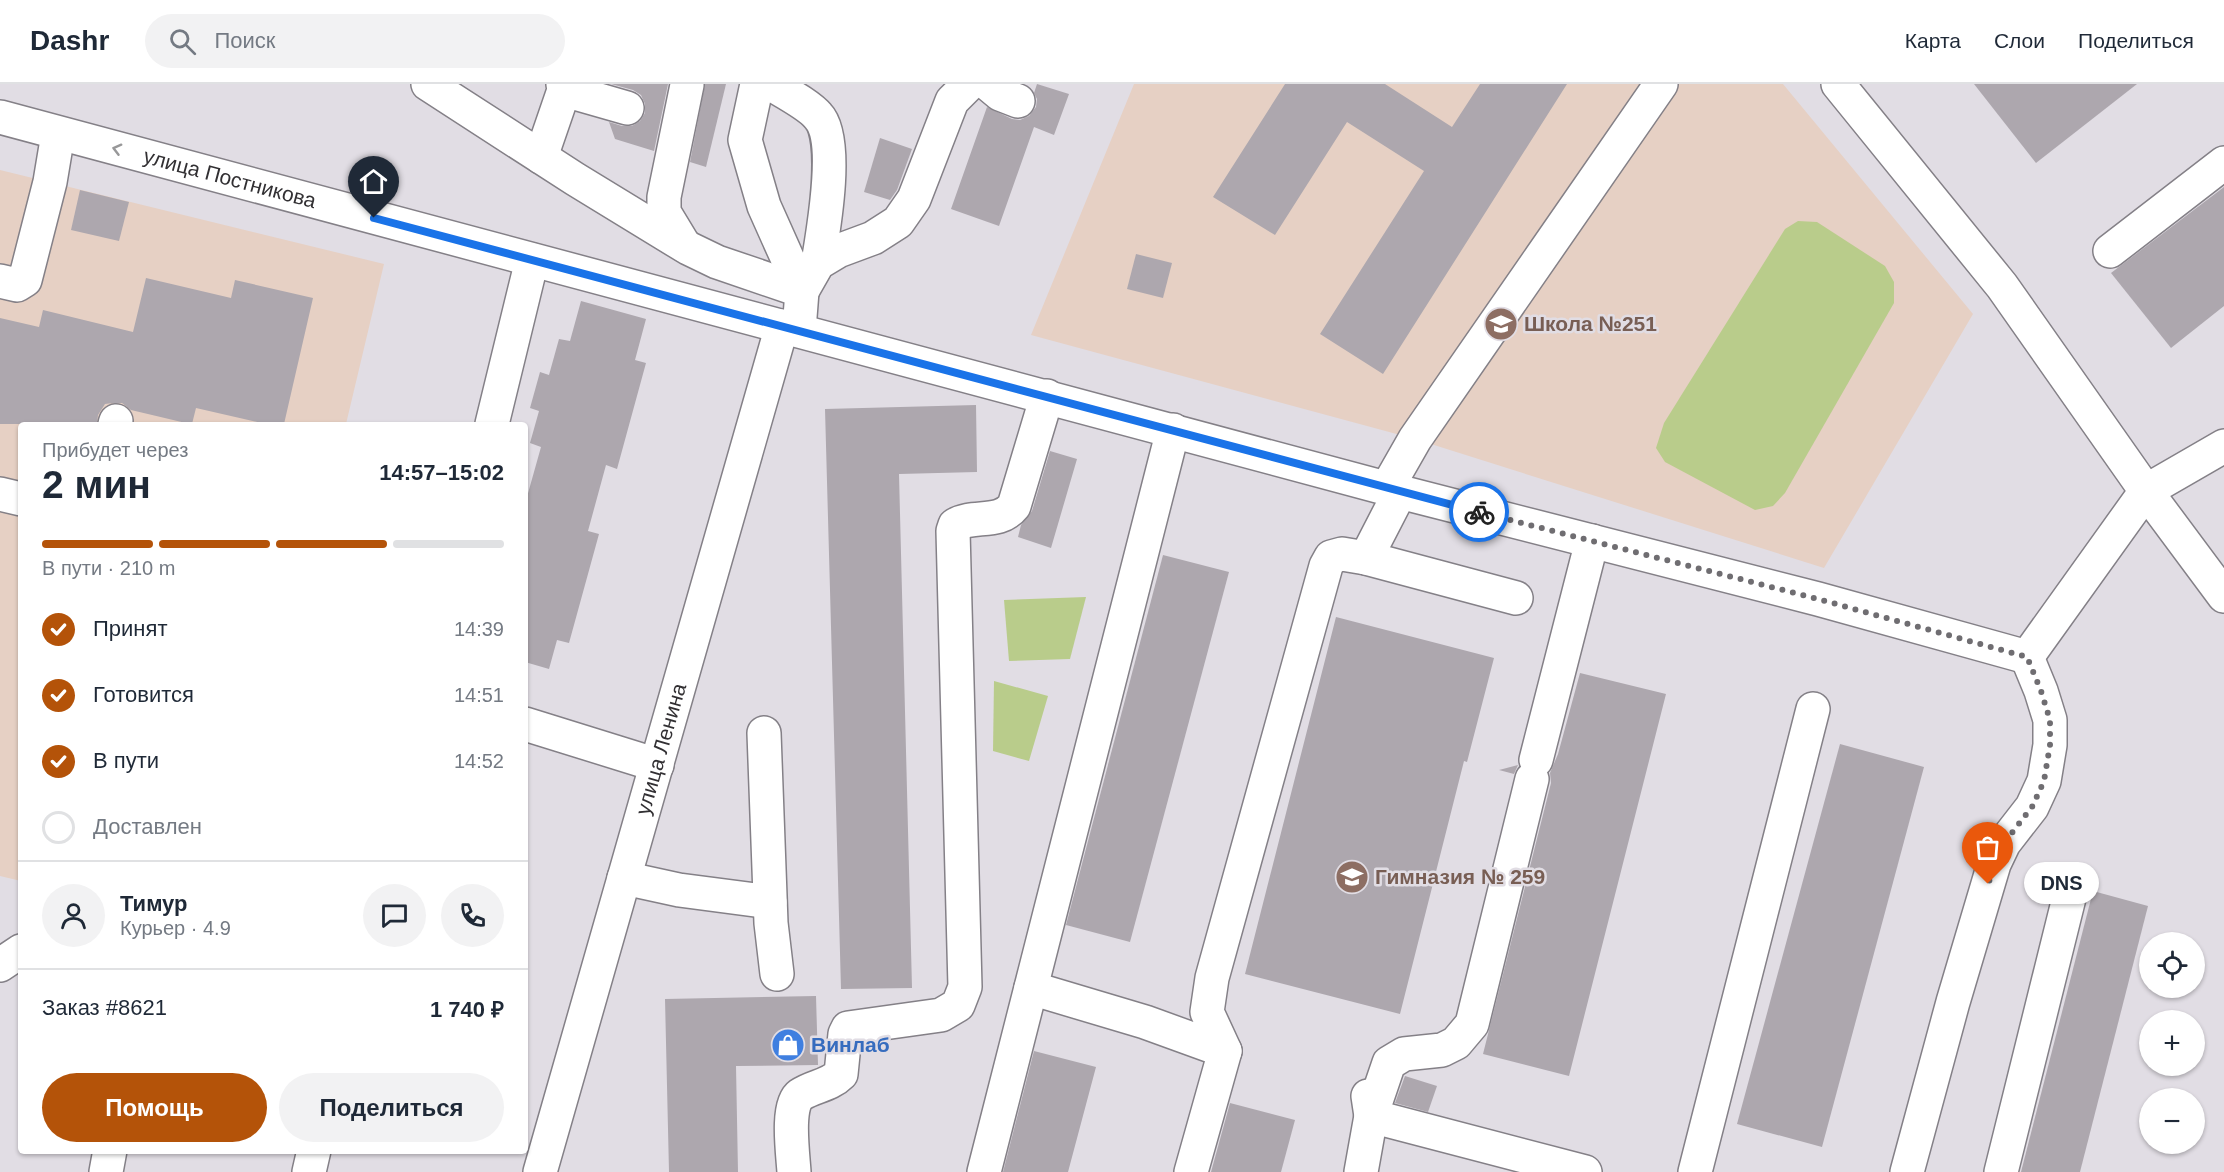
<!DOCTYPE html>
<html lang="ru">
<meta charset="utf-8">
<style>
:root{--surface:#fff;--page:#f2f2f3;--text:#1f2937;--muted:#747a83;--line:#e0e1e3;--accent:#b45309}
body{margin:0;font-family:Arial,sans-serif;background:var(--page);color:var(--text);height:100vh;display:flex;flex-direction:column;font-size:22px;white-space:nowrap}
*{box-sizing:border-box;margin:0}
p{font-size:20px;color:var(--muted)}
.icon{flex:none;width:33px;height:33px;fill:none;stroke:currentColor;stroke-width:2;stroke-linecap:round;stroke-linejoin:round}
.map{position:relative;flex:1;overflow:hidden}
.panel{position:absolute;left:18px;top:338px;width:510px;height:732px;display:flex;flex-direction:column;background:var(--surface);border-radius:6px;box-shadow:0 2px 4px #0004}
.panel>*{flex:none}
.fabs{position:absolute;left:2139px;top:848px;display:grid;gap:12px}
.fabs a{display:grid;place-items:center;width:66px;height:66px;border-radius:50%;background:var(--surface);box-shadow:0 2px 4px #0004;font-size:30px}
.pin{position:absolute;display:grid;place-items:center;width:51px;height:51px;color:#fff;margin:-62px -26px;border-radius:50% 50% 50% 0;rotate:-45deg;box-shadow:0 0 6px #0007}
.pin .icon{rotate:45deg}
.courier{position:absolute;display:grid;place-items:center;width:60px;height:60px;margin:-30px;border:4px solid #1a73e8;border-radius:50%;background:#fff;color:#222;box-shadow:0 2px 8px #0007}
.bubble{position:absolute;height:42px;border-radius:21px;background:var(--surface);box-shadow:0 2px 4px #0004;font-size:20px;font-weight:700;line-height:42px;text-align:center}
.summary em{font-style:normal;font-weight:700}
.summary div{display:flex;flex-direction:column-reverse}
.summary{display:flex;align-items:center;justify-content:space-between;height:102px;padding:0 24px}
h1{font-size:39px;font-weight:700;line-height:45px}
.bar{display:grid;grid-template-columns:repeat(4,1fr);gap:9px 6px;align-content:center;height:72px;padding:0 24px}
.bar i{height:8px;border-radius:4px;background:var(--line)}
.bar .on{background:var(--accent)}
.bar p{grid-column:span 4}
.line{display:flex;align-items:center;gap:15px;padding:0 24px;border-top:2px solid var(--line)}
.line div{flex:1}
.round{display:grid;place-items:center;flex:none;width:63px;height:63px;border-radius:32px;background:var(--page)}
ol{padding:0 24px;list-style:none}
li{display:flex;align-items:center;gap:18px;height:66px}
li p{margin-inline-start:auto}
li .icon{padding:6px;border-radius:50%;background:var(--accent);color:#fff;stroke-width:4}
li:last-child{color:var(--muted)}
li i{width:33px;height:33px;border:3px solid var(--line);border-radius:50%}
.cta{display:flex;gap:12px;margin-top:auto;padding:12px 24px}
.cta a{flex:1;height:69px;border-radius:36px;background:var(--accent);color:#fff;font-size:24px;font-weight:700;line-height:69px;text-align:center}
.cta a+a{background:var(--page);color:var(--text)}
header{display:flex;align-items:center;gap:36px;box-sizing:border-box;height:84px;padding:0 30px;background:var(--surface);border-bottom:2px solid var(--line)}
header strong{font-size:28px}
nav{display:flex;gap:33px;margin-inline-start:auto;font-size:21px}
.search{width:420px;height:54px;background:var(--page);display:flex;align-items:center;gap:15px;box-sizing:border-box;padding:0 21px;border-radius:33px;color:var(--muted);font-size:22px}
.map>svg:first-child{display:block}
</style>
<header>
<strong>Dashr</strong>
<div class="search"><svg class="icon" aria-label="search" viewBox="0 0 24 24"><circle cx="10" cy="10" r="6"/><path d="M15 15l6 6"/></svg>Поиск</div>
<nav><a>Карта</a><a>Слои</a><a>Поделиться</a></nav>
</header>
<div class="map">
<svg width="2224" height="1088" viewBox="0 0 2224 1088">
<rect width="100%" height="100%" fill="#e1dde4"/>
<!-- education -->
<g fill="#e6d0c4">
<polygon points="1134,0 1783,0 1973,230 1824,484 1415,355 1031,251"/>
<polygon points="0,86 384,180 346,340 21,340 21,797 0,792"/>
</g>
<!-- green -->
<g fill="#b9cc8b">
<polygon points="1798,137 1817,138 1885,182 1894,198 1894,219 1785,409 1773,422 1755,426 1665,378 1656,364 1664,339 1785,145"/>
<polygon points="1086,513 1070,575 1009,577 1004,516"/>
<polygon points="994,597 1048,612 1029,677 993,667"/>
</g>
<!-- building -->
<g fill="#ada7ae">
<polygon points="611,0 668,0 654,67 615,55 609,38 622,42 632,42 640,37 645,29 645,20 641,11 633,6"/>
<polygon points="705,0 726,0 706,83 690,78"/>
<polygon points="1037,0 1069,10 1054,51 1034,43 999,142 951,125 987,23 1012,35 1020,36 1029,32 1036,23 1037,15 1034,9"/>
<polygon points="1285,0 1385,0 1452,43 1480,0 1567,0 1383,290 1320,250 1424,87 1347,38 1275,151 1213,113"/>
<polygon points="1974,0 2137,0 2036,79"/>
<polygon points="880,54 912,65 897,106 890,116 864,108"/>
<polygon points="2224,103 2224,222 2171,264 2111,189"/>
<polygon points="80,106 129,118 119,157 71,146"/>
<polygon points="1136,170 1172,179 1163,214 1127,205"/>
<polygon points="146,194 231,214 235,196 313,214 284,340 266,340 196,324 192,340 190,340 131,326 122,319 113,319 105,320 98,331 97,340 0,340 0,234 39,243 43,226 133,248"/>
<polygon points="581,217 646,235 635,276 646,279 617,385 606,381 588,447 599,450 569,559 557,556 549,585 525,578 525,420 541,363 530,359 539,327 530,324 540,288 549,291 559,255 570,257"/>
<polygon points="976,321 977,388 899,390 912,904 841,905 825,325"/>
<polygon points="1050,367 1077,375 1051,464 1018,453 1021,441 1032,427"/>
<polygon points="1163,471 1229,488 1130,858 1066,841"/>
<polygon points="1336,533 1494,574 1467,678 1464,677 1400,930 1245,890"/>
<polygon points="1580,589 1666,610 1569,992 1483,970 1551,699 1550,689 1558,670"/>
<polygon points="1840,660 1924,683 1822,1063 1737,1040"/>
<polygon points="1518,681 1514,690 1499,686"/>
<polygon points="2093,807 2148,822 2080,1088 2021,1088"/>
<polygon points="816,912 818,981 736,982 738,1088 669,1088 665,915"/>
<polygon points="1034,967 1096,983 1068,1088 1003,1088"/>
<polygon points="1405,992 1437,1002 1428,1028 1395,1019"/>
<polygon points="1230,1019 1295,1036 1281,1088 1211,1088"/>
</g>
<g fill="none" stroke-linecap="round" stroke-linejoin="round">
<defs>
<g id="minor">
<polyline points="428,0 575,95 688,164 717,178 802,207 799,246"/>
<polyline points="757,0 745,56 764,122 802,207"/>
<path d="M771,0C784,8 809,21 818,32C840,55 823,149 818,179"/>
<polyline points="988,0 1000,10 1018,17"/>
<polyline points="1838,0 2002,202 2146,407 2224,512"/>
<polyline points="564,6 627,24"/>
<path id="s1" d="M0,33L1400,408L1818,515L2027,573"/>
<polyline points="541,73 564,6 563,0"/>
<polyline points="684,161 664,128 664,113 687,1"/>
<polyline points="2110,167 2224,79"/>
<polyline points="0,197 17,201 25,196 50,98 58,50"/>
<polyline points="802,207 818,179 838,167 873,154 898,138 914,115 952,17 969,0"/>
<polyline points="115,340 116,337"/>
<polyline points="492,340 532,176"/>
<polyline points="1387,404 1415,355 1661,0"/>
<polyline points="0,410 21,415"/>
<polyline points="1366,474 1400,408"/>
<polyline points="2027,573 2146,407 2224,362"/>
<polyline points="525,640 657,681"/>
<polyline points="764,649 771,839 777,890"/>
<polyline points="1536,676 1592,457"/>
<polyline points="624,794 679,806 770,818"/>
<polyline points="0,881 21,867"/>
<polyline points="1031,904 1145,938 1225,967 1207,928 1212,894 1326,482 1331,473 1342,470 1366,474 1516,514"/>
<polyline points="1368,1012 1371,1032 1585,1088"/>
<polyline points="106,1088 110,1066"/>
<polyline points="309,1088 314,1066"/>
<path id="s2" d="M540,1088L782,242"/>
<path d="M794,1088C793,1071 786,1021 800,1011C813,1002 829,1002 841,990L845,950L848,944L941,931L958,921L965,903L953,447L955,441C974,430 999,441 1014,422L1047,312"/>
<polyline points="984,1088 1173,346"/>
<polyline points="1191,1088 1225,967"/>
<polyline points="1361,1088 1371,1032 1389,979 1404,970 1442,966 1456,959 1472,940 1532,695"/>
<polyline points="1695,1088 1813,625"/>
<polyline points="1907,1088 1953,918 1994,780 2004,759 2032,723 2044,697 2050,661 2050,636 2041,607 2027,573"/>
<polyline points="2001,1088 2071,806"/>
</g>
</defs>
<!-- minor casing -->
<use href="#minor" stroke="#848087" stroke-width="36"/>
<!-- minor -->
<use href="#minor" stroke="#fff" stroke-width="33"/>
</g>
<!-- one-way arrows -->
<defs><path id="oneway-chevron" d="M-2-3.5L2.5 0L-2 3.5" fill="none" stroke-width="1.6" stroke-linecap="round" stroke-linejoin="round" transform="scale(1.5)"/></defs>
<use stroke="#989899" href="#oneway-chevron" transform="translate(117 65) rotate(-165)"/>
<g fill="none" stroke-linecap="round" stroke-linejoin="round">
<!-- done -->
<polyline stroke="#6f6d71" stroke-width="6" stroke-dasharray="0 10.8" points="1479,428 1818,515 2027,573 2041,607 2050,636 2050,661 2044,697 2032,723 2004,759 1988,800"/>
<!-- route -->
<polyline stroke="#1a73e8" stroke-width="8" points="374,134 1479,428"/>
</g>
<!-- icons -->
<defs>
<symbol id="school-disc" viewBox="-11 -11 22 22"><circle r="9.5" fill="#8d6e63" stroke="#e1dde4"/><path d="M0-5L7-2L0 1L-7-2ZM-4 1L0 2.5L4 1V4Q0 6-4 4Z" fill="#fff"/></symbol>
<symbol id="shop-disc" viewBox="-11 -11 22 22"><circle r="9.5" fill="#3f7fe0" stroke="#e1dde4"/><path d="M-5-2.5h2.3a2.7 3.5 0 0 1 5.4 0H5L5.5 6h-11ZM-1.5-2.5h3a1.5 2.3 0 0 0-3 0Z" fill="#fff"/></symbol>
</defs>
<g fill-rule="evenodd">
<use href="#school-disc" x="1482" y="221" width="38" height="38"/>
<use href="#school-disc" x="1333" y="774" width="38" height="38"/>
<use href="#shop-disc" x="769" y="942" width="38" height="38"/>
</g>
<g text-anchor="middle" stroke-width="5" stroke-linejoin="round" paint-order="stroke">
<!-- street labels -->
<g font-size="21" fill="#323033" stroke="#e1dde4">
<text dy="7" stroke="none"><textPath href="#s1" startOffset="238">улица Постникова</textPath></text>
<text dy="7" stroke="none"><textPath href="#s2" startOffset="440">улица Ленина</textPath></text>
</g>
<!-- education labels -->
<g font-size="21" font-weight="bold" fill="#785e54" stroke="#e1dde4" text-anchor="start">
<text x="1524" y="247">Школа №251</text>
<text x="1375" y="800">Гимназия № 259</text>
</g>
<!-- shop labels -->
<g font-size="21" font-weight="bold" fill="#366cbe" stroke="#e1dde4" text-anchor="start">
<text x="811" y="968">Винлаб</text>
</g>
</g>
</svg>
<div class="fabs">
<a><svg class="icon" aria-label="locate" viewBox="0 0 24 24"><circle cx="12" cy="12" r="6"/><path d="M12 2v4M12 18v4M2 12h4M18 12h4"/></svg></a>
<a>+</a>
<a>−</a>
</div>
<div class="pin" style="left:1988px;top:800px;background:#ea580c"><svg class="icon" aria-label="bag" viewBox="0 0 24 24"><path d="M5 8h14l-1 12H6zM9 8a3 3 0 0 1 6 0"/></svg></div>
<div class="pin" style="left:374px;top:134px;background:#1f2937"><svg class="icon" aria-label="home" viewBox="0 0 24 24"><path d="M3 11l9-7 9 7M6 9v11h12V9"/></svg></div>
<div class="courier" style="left:1479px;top:428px"><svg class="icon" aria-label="bike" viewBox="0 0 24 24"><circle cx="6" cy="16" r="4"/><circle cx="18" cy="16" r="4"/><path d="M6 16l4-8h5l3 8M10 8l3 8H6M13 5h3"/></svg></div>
<div class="bubble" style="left:2024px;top:778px;width:75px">DNS</div>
<section class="panel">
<div class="summary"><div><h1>2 мин</h1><p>Прибудет через</p></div><em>14:57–15:02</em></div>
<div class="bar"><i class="on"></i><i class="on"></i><i class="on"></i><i></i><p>В пути · 210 m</p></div>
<ol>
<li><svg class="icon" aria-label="check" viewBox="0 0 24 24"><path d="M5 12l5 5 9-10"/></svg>Принят<p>14:39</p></li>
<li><svg class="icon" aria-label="check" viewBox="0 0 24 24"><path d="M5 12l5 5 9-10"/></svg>Готовится<p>14:51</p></li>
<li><svg class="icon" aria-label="check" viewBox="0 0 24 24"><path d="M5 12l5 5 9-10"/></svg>В пути<p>14:52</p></li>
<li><i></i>Доставлен</li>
</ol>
<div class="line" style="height:108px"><a class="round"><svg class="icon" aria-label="person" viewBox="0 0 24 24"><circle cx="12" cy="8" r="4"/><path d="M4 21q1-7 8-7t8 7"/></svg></a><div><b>Тимур</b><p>Курьер · 4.9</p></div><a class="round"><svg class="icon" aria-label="chat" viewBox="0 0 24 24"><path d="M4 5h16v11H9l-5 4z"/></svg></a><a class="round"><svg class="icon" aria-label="phone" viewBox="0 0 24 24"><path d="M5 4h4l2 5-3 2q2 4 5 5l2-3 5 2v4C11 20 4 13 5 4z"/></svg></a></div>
<div class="line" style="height:78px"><div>Заказ #8621</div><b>1 740 ₽</b></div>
<div class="cta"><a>Помощь</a><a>Поделиться</a></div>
</section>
</div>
